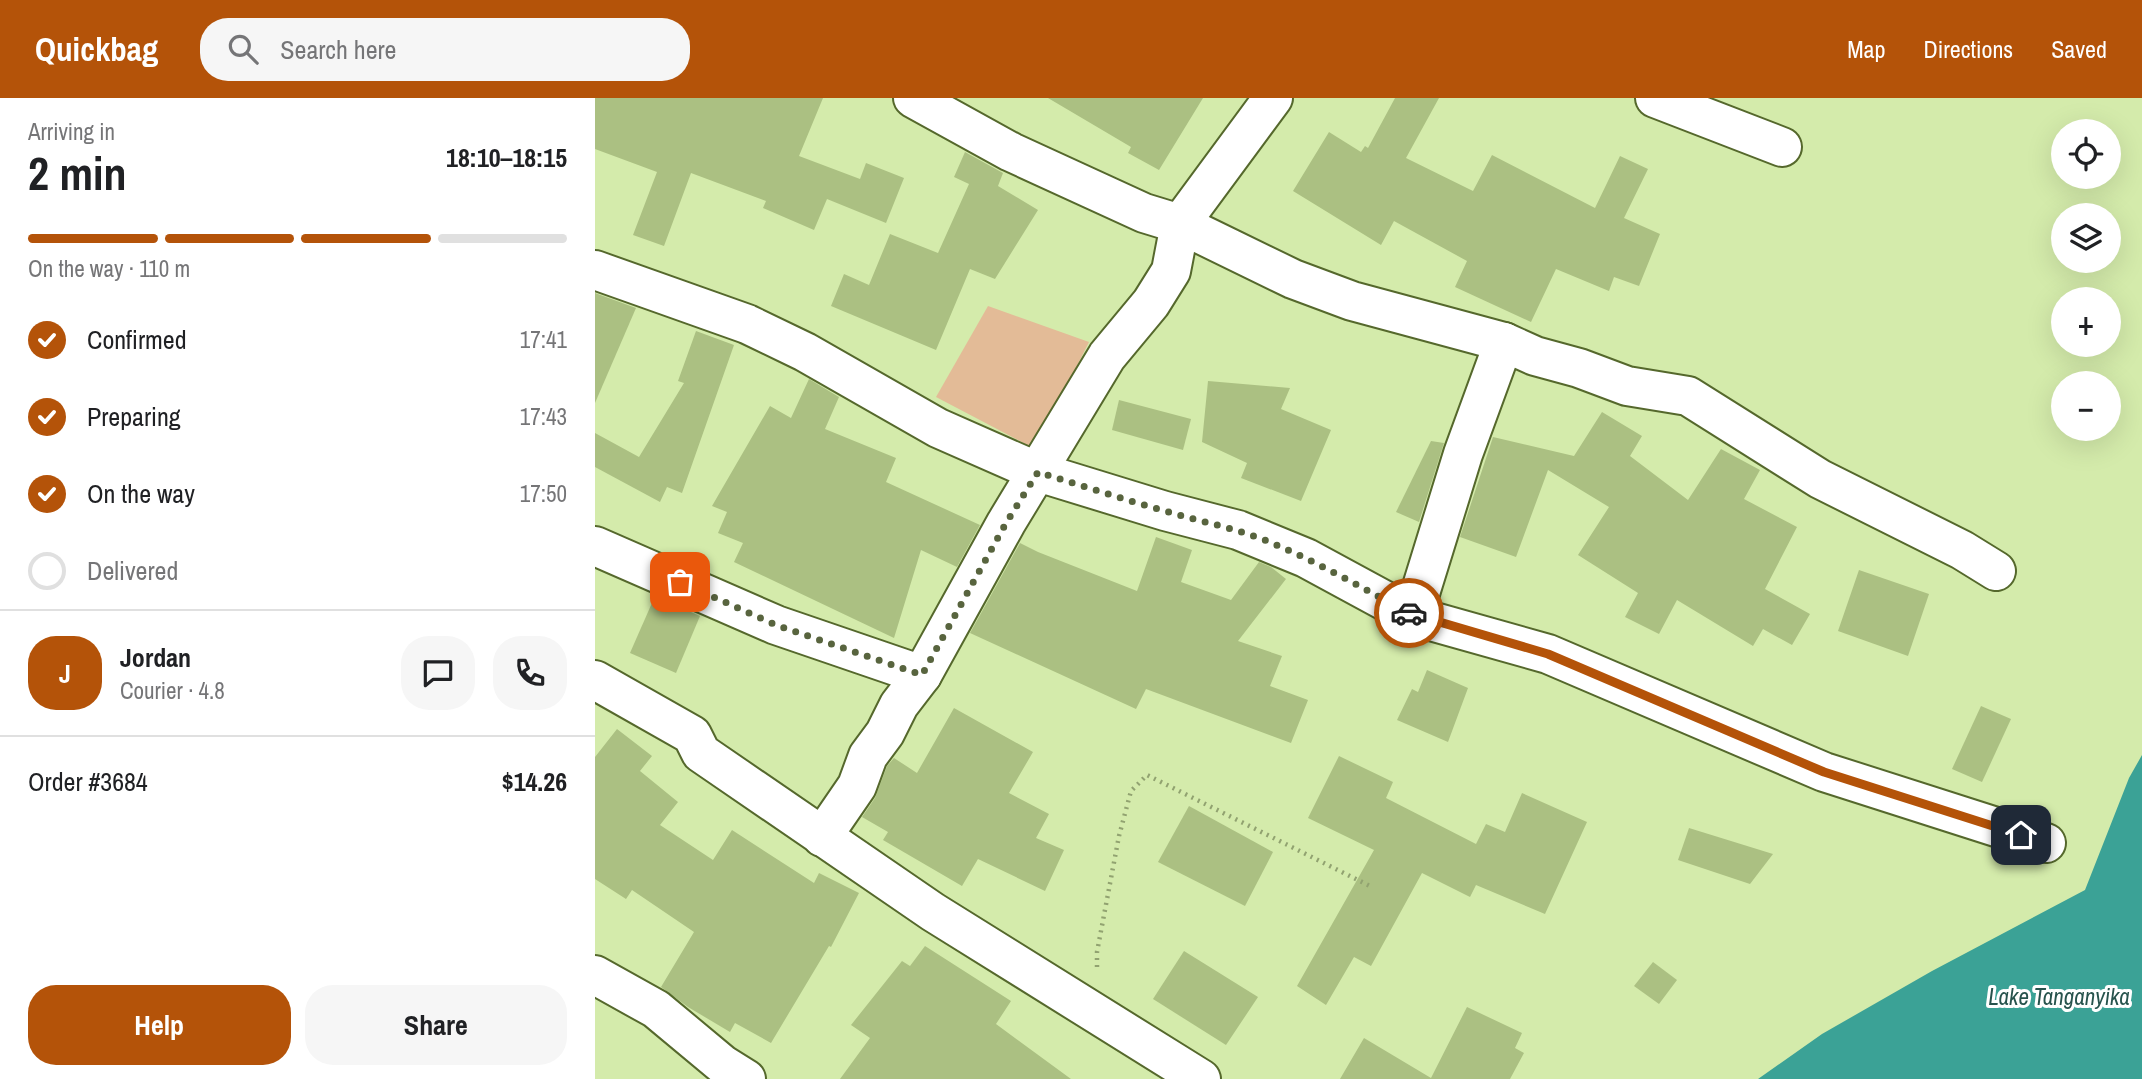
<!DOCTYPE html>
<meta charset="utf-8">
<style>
:root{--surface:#fff;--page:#f6f6f6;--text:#202124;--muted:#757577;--line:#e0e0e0;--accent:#b45309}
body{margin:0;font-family:"Archivo Narrow",sans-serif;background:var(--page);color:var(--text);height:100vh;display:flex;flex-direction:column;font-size:26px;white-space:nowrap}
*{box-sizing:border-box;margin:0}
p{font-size:23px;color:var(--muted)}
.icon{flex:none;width:38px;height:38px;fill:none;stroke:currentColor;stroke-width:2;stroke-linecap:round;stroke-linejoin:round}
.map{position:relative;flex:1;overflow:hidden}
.details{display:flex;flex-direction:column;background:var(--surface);width:595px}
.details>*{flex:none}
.buttons{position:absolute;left:1456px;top:21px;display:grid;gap:14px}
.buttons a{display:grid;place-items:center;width:70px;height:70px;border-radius:50%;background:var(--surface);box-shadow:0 7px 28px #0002;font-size:35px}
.pin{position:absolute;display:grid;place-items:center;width:60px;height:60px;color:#fff;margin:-30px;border-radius:14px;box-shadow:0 4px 10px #0006}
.courier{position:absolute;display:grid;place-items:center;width:70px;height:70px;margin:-35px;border:5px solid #b45309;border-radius:50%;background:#fff;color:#222;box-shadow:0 2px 9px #0007}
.overview em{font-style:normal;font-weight:800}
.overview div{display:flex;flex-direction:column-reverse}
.overview{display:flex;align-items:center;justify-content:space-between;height:119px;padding:0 28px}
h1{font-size:46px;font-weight:800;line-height:52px}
.bar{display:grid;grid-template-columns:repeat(4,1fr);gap:10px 7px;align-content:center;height:84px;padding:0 28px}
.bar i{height:9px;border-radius:5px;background:var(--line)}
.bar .current{background:var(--accent)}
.bar p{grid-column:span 4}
.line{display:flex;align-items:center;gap:18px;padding:0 28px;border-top:2px solid var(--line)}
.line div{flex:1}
.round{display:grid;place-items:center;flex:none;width:74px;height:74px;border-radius:28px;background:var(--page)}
ol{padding:0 28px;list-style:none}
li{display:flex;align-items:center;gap:21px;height:77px}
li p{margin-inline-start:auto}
li .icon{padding:7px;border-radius:50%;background:var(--accent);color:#fff;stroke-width:4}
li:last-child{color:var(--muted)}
li i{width:38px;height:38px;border:4px solid var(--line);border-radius:50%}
.primary-button{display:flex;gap:14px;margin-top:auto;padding:14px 28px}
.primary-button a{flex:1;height:80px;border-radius:28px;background:var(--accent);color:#fff;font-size:28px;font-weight:800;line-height:80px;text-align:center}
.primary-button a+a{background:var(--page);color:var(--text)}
header{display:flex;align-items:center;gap:42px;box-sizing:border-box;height:98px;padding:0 35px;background:var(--accent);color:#fff}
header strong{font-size:33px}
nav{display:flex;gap:38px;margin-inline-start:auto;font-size:24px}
.search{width:490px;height:63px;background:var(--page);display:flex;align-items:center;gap:18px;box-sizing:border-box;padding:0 24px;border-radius:28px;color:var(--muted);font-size:26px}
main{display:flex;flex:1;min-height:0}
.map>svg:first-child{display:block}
</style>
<header>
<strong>Quickbag</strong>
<div class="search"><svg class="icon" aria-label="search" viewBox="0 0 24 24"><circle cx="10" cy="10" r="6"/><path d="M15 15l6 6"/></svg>Search here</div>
<nav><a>Map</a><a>Directions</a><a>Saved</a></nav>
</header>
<main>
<section class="details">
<div class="overview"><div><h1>2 min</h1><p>Arriving in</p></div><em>18:10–18:15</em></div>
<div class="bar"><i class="current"></i><i class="current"></i><i class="current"></i><i></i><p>On the way · 110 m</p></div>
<ol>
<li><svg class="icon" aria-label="check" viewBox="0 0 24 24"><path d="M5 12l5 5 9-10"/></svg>Confirmed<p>17:41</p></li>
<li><svg class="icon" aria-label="check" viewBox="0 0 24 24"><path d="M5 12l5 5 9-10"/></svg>Preparing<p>17:43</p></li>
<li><svg class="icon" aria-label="check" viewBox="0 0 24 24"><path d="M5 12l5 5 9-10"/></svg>On the way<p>17:50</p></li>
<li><i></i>Delivered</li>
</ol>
<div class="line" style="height:126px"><b class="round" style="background:var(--accent);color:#fff">J</b><div><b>Jordan</b><p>Courier · 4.8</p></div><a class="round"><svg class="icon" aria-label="chat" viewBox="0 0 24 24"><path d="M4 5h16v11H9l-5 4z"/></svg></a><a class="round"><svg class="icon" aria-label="phone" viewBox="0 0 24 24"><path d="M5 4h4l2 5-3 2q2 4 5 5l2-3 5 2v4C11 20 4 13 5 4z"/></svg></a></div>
<div class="line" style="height:91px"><div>Order #3684</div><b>$14.26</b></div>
<div class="primary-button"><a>Help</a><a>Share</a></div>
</section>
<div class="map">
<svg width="1547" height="981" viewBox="0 0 1547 981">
<rect width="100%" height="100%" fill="#d4ebab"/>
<!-- green -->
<polygon fill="#e3bb97" points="393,208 494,244 440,351 341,299"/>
<!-- water -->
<polygon fill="#3ba296" points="1547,657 1547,981 1163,981 1227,936 1337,873 1490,792 1534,680"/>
<!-- building -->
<g fill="#abc082">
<polygon points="0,0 228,0 204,58 265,81 271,65 309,80 291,125 232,101 219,132 168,110 171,103 96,75 69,148 38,137 62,74 0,51"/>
<polygon points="453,0 608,0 564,72 533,55 536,49"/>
<polygon points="800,0 844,0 811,60 878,93 897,57 1000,110 1025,58 1053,71 1029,120 1065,136 1044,188 1019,179 1014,193 961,171 936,224 860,189 872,163 799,123 786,147 698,93 734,34 766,54 770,48 773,50"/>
<polygon points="370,54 408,75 403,88 443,112 400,181 375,171 341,252 236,208 249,176 274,187 295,136 343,155 374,86 359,79"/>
<polygon points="0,195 41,210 0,305"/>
<polygon points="101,233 139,247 87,395 72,389 65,404 0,369 0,335 44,359 89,285 83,283"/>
<polygon points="214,281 244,299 230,331 301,360 291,384 385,427 362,469 326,452 299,540 139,464 148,445 123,435 132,414 117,408 175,308 196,320"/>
<polygon points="613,283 695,290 686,311 736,332 706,403 646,380 652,365 607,344"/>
<polygon points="524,302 596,321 588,352 517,332"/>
<polygon points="1007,314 1047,338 1035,358 1093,402 1126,351 1165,372 1149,401 1202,429 1170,491 1215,516 1197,547 1168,531 1158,548 1082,502 1064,536 1030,519 1043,495 983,457 1014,409 953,372 921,459 865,439 898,339 979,358"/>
<polygon points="836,343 849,345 824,424 801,414"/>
<polygon points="561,439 597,452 586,484 636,502 664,464 676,469 691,481 643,543 687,558 675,588 713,602 696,645 551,591 541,611 375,535 425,445 443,454 542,493"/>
<polygon points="1264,472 1334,496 1313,558 1243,533"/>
<polygon points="60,498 105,518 81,575 35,555"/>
<polygon points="832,572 873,590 853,644 802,622 817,591 823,594"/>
<polygon points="1386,608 1416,621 1387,684 1357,671"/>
<polygon points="359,610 438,654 414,695 454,716 441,740 469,752 450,793 383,761 367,788 288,742 293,734 267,719 280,700 292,668 299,660 322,675"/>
<polygon points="22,631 57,658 45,673 83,704 65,727 118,762 137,732 219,785 224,775 264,795 236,849 234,848 176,945 140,925 135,934 93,909 66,889 99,834 37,792 31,801 0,781 0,659"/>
<polygon points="744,658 798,684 791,700 881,746 891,726 910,734 927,695 992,724 950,816 881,787 875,799 827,775 776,868 759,859 731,907 702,888 779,752 713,720"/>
<polygon points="594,708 678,754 650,808 563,764"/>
<polygon points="1094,730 1178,756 1155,786 1083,762"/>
<polygon points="330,848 416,903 401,926 476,981 245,981 275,940 256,927 307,863 315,868"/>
<polygon points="589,853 663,899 631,947 558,901"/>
<polygon points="1058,864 1082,882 1064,906 1039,888"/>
<polygon points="872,909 927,935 920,950 929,955 915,981 745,981 769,940 836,980"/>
</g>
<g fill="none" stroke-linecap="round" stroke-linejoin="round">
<defs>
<g id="minor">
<polyline points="318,0 416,54 549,115 585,126 698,181 757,203 909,244 940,258 984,270 1032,288 1093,298 1225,381 1367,452 1401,473"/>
<polyline points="1060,0 1187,49"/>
<polyline points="0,172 152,226 210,254 343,330 443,374 570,413 643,432 711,460 818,518 953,556 1229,674 1451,745"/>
<polyline points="0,448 181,527 327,577"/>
<polyline points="818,518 868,356 909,244"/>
<polyline points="0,582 97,637 106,655 338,814 606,981"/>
<polyline points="227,739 262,688 273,658 290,635 304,607 327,577 411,425 512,258 556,205 576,173 585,126 678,0"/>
<polyline points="0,877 61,911 127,966 151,981"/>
</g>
</defs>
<!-- minor casing -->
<use href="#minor" stroke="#55682c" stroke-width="42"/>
<!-- path -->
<polyline stroke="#91a270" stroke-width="4.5" stroke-dasharray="2 5" stroke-linecap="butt" points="502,869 502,854 524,738 536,693 552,677 777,789"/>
<!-- minor -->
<use href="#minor" stroke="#fff" stroke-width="38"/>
</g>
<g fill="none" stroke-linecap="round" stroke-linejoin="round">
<!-- done -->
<path stroke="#58643e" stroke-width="7" stroke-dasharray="0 12.6" d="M85,484L181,527L327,577L411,425L443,374C485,387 527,401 570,413C604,423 639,430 672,443C721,463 767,490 814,515"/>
<!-- route -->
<polyline stroke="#b45309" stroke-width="9" points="814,515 953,556 1229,674 1426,737"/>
</g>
<g text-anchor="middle" stroke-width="6" stroke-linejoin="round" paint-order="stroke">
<!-- water labels -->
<g font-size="23" font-style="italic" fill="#27534d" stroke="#fff">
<text x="1464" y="907">Lake Tanganyika</text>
</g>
</g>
</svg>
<div class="buttons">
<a><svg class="icon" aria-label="locate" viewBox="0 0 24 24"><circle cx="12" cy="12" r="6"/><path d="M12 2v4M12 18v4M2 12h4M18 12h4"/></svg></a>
<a><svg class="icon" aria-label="layers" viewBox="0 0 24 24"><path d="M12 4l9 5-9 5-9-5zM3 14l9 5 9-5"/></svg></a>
<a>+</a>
<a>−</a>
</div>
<div class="pin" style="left:85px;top:484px;background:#ea580c"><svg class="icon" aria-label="bag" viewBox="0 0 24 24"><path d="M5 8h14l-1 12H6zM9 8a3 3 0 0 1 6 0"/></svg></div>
<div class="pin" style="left:1426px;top:737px;background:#1f2937"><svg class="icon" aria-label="home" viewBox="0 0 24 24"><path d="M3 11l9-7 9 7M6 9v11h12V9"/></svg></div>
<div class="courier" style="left:814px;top:515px"><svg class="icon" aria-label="car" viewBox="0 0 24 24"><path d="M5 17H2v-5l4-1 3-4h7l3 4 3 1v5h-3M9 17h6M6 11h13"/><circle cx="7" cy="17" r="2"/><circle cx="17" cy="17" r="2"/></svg></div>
</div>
</main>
